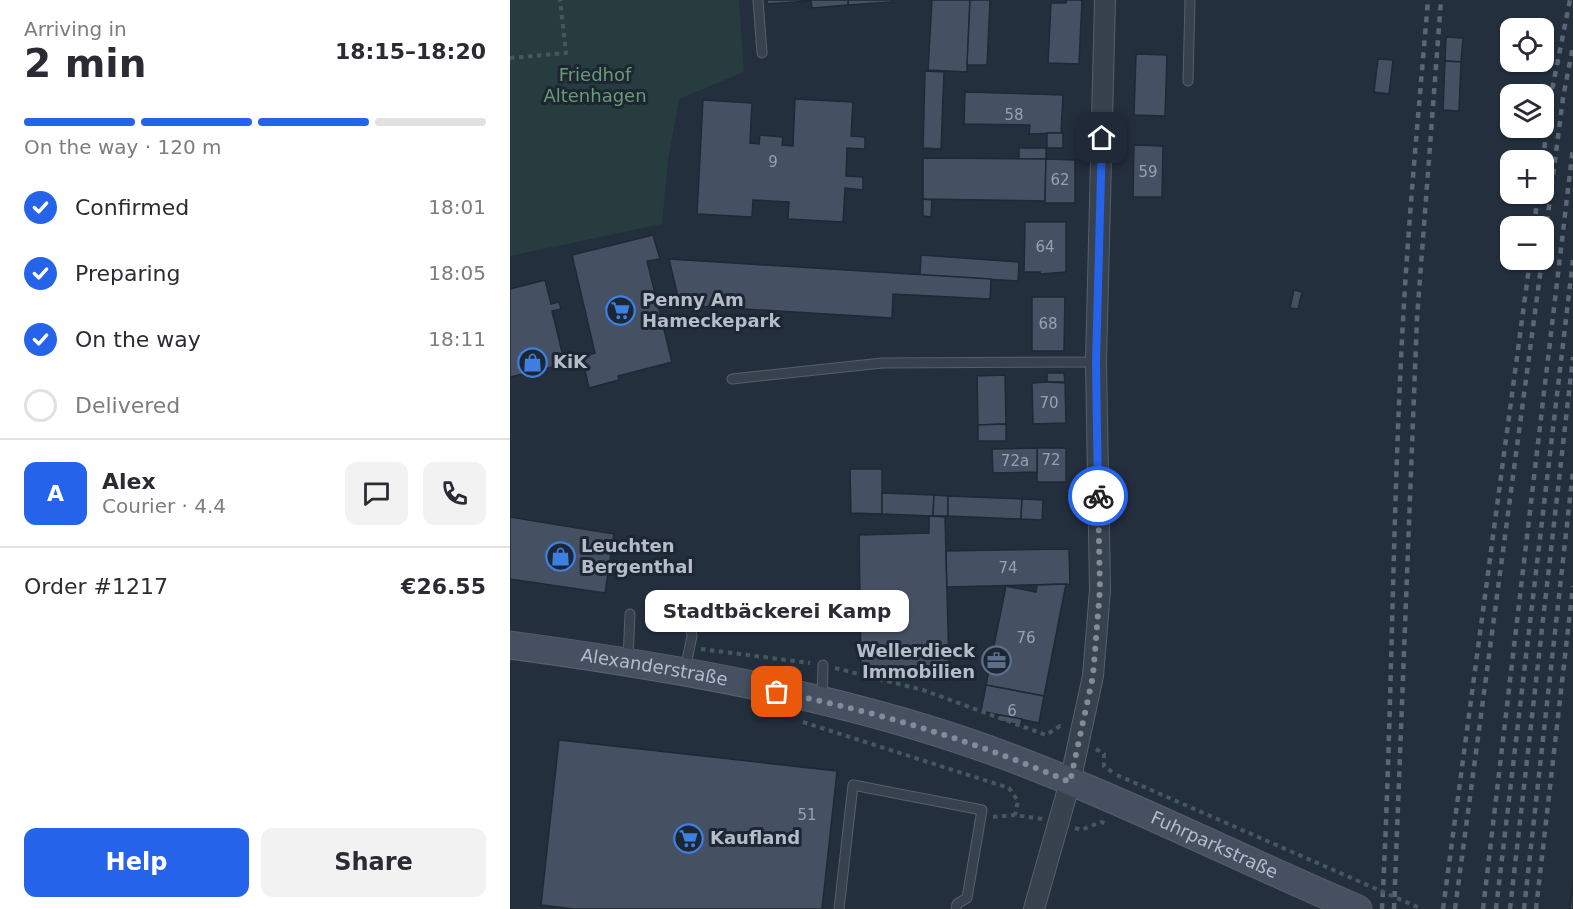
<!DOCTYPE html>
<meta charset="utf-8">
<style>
:root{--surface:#fff;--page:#f2f2f3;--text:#2b2b33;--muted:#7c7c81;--line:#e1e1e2;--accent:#2563eb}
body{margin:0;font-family:"DejaVu Sans",sans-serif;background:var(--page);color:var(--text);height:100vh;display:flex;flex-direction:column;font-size:22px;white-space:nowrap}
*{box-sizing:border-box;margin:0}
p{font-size:20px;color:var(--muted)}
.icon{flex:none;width:33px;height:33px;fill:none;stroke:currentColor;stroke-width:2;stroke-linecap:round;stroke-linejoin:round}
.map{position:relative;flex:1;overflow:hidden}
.sheet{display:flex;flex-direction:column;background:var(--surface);width:510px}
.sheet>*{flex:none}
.controls{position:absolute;left:990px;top:18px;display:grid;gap:12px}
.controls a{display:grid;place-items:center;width:54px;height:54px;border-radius:12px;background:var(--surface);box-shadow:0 2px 4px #0004;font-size:30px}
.pin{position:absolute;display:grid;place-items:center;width:51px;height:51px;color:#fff;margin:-26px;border-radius:12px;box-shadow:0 3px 9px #0006}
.courier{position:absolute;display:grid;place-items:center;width:60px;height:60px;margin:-30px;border:4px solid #2563eb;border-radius:50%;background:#fff;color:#222;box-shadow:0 2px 8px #0007}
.bubble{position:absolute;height:42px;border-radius:12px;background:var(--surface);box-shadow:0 2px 4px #0004;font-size:20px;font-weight:700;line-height:42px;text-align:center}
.head em{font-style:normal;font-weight:700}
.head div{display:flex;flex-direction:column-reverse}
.head{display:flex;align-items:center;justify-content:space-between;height:102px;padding:0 24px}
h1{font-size:39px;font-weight:700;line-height:45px}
.bar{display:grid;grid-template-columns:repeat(4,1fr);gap:9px 6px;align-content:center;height:72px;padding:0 24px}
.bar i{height:8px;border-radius:4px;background:var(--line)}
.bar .selected{background:var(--accent)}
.bar p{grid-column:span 4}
.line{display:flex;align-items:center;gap:15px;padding:0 24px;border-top:2px solid var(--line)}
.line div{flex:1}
.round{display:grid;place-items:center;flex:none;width:63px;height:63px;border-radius:12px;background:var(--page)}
ol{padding:0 24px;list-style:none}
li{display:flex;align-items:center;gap:18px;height:66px}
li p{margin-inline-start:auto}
li .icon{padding:6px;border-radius:50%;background:var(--accent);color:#fff;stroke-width:4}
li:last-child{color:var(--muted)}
li i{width:33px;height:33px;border:3px solid var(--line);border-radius:50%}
.primary-button{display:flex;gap:12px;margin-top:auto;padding:12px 24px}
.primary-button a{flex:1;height:69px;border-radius:12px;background:var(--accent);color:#fff;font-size:24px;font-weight:700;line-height:69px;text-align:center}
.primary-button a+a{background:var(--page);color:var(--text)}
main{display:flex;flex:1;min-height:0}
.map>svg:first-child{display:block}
</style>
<main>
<section class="sheet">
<div class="head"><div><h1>2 min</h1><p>Arriving in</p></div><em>18:15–18:20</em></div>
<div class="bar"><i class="selected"></i><i class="selected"></i><i class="selected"></i><i></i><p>On the way · 120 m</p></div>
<ol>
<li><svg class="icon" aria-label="check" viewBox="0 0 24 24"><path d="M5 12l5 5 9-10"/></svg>Confirmed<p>18:01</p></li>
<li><svg class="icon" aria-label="check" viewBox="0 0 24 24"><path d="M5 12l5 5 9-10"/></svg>Preparing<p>18:05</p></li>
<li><svg class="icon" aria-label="check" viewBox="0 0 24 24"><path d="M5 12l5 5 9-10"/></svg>On the way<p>18:11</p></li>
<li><i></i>Delivered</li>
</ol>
<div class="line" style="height:108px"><b class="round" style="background:var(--accent);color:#fff">A</b><div><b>Alex</b><p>Courier · 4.4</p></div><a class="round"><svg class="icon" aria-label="chat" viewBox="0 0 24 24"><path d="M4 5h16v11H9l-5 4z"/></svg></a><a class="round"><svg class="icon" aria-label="phone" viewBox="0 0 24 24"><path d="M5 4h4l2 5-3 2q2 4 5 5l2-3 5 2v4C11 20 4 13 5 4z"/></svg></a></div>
<div class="line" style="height:78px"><div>Order #1217</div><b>€26.55</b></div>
<div class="primary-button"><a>Help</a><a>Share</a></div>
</section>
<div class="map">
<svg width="1063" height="909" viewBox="0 0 1063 909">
<rect width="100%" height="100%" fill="#242f3e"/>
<!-- green -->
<polygon fill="#263c3f" points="0,0 229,0 234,72 169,99 158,161 152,224 0,256"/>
<!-- building -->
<g fill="#455162" stroke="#1f2835" stroke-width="1.5">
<polygon points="257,0 301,0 301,1 257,4"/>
<polygon points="338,0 382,0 382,2 338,5"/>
<polygon points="338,0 338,5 302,8 301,0"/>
<polygon points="422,0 460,0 457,72 418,70"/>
<polygon points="460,0 480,0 477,65 457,65"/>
<polygon points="556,0 572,0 569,64 538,63 541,3 556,3"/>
<polygon points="936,37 953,38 951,62 935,61"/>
<polygon points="626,54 657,55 655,116 624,115"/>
<polygon points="868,59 883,60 879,94 864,92"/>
<polygon points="935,61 951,62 949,111 933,110"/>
<polygon points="415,71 434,72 431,149 413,148"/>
<polygon points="455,92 553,95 551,133 519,134 520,125 454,124"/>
<polygon points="285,99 343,102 341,136 355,137 355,149 337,148 336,176 353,177 353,190 335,188 333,222 278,219 279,202 243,200 242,217 187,214 193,100 242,103 240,143 249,144 250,135 273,137 272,145 283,146"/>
<rect x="537" y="133" width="16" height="15"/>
<polygon points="624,145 653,146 652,197 623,197"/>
<rect x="509" y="148" width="27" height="11"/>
<polygon points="413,158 536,159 535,201 413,199"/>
<polygon points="536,159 565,160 565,203 535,203"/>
<polygon points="413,199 422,200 421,217 413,216"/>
<polygon points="515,222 556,222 556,272 530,274 530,272 514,272"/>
<polygon points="143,235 150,259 137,261 162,362 108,376 109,380 79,388 72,357 85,353 62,255"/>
<polygon points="411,255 509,262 508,281 410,275"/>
<polygon points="159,259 481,279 480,299 383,294 382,318 170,305"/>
<polygon points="35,280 41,304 49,302 51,309 42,311 55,364 0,377 0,289"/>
<polygon points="784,290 792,292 788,309 780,308"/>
<polygon points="522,297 555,297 554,351 522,351"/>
<polygon points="537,373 554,373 555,382 537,382"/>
<polygon points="495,375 496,424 468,425 467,376"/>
<polygon points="537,382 555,383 556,423 523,424 522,383"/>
<polygon points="496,424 496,441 468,441 468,425"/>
<rect x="527" y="448" width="29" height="34"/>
<polygon points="527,448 527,472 483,473 482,449"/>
<polygon points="340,469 372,469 372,514 341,513"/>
<polygon points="372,493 424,495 423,516 372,514"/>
<polygon points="424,495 438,496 438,516 423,516"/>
<polygon points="438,496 512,499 511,519 438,516"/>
<polygon points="512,499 533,500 532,520 511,519"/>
<polygon points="419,516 435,517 439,666 351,667 349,535 419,533"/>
<polygon points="0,517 104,534 95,593 0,579"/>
<polygon points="559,549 560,584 437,587 436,551"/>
<polygon points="556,584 534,696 476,685 496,586 526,592 527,585"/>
<polygon points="476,685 534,696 529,723 471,711"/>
<polygon points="490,715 512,719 511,725 489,721"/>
<polygon points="49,740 327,771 312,909 63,909 31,905"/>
<polygon points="1063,880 1063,909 1060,909"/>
</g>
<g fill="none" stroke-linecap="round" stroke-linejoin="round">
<defs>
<g id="lane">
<polyline points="248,0 252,53"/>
<polyline points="678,81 680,0"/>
<polyline points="222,379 372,363 586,362"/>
<polyline points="118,659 120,614"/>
<polyline points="175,670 182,636 179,618"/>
<polyline points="312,699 313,665"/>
<polyline points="329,909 343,785 472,810 457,898 447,904 446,909"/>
</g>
<polyline id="street" points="524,909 560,782 583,676 587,628 590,589 586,362 595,0"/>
<g id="secondary">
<path id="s1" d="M0,645C171,668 350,699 512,762C626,806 735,861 848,909"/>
</g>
</defs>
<!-- lane casing -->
<use href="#lane" stroke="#565f6c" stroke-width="11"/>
<!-- street casing -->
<use href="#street" stroke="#565f6c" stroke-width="22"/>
<!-- secondary casing -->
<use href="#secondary" stroke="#565f6c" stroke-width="29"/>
<!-- path -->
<g stroke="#44595c" stroke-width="4" stroke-dasharray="4.5 4.5" stroke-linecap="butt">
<polyline points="0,58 56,53 50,0"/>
<polyline points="191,649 300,663"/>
<polyline points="325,668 413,690 536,735 550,726 552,727"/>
<polyline points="293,722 499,788 508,801 505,815"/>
<polyline points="586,749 594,754 594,766 605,774"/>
<polyline points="483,817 505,815 532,819"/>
<polyline points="565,828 571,830 591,822 595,823"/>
</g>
<!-- lane -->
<use href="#lane" stroke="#38414e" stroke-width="9"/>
<!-- street -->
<use href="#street" stroke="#38414e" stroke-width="20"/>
<!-- secondary -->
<use href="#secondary" stroke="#465061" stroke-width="27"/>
<!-- rail -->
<g stroke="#5a6575" stroke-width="4.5" stroke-dasharray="6 6" stroke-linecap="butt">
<polyline points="1033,160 1040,100 1060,0"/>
<polyline points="1024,226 1028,194"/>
<polyline points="1034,246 1053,98 1063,46"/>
<path d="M872,909C883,702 882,494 895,287C901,191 910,96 918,0"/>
<polyline points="884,909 907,318 931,0"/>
<polyline points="933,909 1020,260"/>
<polyline points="945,909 1032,260"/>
<polyline points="973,909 1063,147"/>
<polyline points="986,909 1063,260"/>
<polyline points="1000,909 1063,357"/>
<polyline points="1014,909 1063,471"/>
<polyline points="1026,909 1063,586"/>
</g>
<!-- path-bridge -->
<polyline stroke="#44595c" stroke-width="4" stroke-dasharray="4.5 4.5" stroke-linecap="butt" points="607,775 912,909"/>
</g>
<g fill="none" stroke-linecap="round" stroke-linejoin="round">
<!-- done -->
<path stroke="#828b98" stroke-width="6" stroke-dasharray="0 10.8" d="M267,692C367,711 466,742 560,782L583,676L590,589L588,496"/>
<!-- route -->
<polyline stroke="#2563eb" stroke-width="8" points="588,496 586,362 592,138"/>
</g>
<!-- icons -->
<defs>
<symbol id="supermarket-ring" viewBox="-11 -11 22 22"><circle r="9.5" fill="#1d2633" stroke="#3f7fe0" stroke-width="1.5"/><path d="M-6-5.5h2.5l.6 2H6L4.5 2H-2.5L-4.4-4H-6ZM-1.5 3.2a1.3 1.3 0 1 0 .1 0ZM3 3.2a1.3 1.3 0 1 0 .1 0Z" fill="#3f7fe0"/></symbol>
<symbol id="shop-ring" viewBox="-11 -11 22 22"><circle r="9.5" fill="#1d2633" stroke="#3f7fe0" stroke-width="1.5"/><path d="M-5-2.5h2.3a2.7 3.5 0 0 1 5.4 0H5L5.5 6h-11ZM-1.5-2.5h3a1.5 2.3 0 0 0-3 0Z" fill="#3f7fe0"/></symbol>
<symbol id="office-ring" viewBox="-11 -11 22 22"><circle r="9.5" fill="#1d2633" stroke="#5c6f8a" stroke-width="1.5"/><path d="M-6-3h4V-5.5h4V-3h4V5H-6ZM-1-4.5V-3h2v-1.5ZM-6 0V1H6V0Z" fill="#5c6f8a"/></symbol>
</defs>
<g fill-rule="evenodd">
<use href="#supermarket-ring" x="94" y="294" width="33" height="33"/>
<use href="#shop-ring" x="6" y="346" width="33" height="33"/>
<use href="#shop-ring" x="34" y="540" width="33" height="33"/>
<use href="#office-ring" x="470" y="644" width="33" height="33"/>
<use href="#supermarket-ring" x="162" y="822" width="33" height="33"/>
</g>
<g text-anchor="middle" stroke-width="6" stroke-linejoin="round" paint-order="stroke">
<!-- number labels -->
<g font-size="15" fill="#98a1af">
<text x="504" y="120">58</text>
<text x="263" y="167">9</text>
<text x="638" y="177">59</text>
<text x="550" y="185">62</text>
<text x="535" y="252">64</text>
<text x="538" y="329">68</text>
<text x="539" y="408">70</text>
<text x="541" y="465">72</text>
<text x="505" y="466">72a</text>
<text x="498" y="573">74</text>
<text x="516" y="643">76</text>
<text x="502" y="716">6</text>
<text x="297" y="820">51</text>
</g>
<!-- park labels -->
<g font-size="18" fill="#6b9a76" stroke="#1d2633">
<text x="85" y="81">Friedhof<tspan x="85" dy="21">Altenhagen</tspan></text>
</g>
<!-- poi labels -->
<g font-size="18" font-weight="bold" fill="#b4bcc9" stroke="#1d2633" text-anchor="start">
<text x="132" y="306">Penny Am<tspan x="132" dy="21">Hameckepark</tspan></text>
<text x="43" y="368">KiK</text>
<text x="71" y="552">Leuchten<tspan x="71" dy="21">Bergenthal</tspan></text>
<text x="465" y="657" text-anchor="end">Wellerdieck<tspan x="465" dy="21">Immobilien</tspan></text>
<text x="200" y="844">Kaufland</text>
</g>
<!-- street labels -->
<g font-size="18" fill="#b4bcc9" stroke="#1d2633">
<text dy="6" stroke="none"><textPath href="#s1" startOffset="146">Alexanderstraße</textPath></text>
<text dy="6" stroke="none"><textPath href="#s1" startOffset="736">Fuhrparkstraße</textPath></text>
</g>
</g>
</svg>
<div class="controls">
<a><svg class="icon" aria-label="locate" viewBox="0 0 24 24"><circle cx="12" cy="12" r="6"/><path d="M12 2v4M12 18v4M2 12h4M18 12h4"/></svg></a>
<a><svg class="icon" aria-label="layers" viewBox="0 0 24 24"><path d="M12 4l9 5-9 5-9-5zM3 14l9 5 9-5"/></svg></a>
<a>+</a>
<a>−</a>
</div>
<div class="pin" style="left:267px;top:692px;background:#ea580c"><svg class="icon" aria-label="bag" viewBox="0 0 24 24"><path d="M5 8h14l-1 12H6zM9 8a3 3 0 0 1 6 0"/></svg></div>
<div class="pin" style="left:592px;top:138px;background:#1f2937"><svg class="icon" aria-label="home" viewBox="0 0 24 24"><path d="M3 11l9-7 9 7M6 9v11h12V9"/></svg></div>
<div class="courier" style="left:588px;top:496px"><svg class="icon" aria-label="bike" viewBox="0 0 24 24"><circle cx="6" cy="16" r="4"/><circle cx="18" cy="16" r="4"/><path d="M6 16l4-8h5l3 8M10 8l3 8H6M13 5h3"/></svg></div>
<div class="bubble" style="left:135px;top:590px;width:264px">Stadtbäckerei Kamp</div>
</div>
</main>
